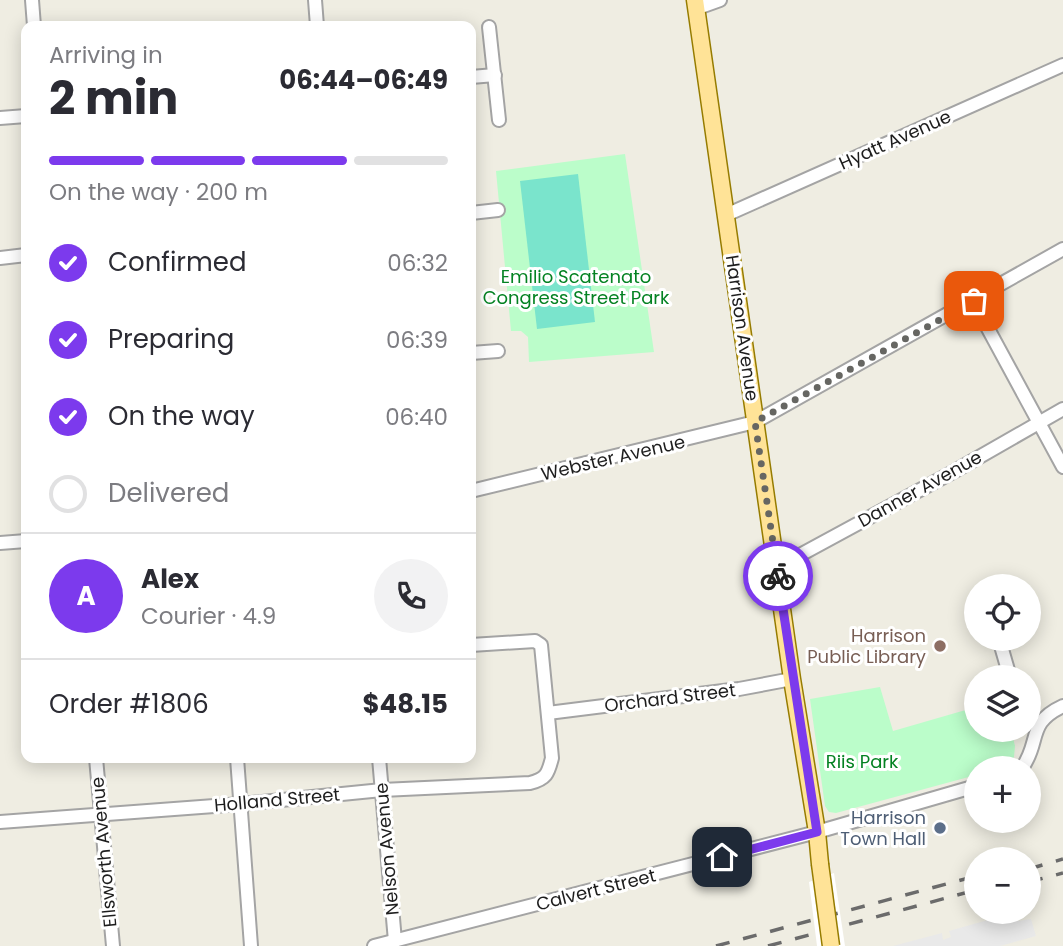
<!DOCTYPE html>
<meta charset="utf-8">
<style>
:root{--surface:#fff;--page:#f2f2f3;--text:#2b2b33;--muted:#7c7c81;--line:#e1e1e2;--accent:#7c3aed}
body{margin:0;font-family:Poppins,sans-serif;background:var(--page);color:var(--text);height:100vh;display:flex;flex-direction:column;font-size:26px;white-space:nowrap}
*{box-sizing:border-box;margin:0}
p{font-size:23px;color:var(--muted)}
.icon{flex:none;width:38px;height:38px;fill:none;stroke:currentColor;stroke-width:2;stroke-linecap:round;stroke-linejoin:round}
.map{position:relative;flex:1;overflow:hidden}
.sheet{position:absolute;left:21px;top:21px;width:455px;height:742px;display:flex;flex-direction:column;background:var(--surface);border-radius:14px;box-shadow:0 4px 18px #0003}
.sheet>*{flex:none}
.fabs{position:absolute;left:964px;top:574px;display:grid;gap:14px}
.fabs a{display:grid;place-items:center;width:77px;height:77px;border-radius:50%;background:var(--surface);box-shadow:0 4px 18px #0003;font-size:35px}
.pin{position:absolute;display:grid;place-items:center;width:60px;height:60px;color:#fff;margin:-30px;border-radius:14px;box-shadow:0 4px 10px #0006}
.courier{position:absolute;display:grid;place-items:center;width:70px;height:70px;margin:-35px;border:5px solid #7c3aed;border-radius:50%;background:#fff;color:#222;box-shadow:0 2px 9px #0007}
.summary em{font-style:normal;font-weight:700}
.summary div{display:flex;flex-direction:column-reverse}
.summary{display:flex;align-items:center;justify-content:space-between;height:119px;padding:0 28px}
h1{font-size:46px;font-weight:700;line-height:52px}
.bar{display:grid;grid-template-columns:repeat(4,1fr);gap:10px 7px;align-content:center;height:84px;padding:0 28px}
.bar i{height:9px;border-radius:5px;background:var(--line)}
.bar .on{background:var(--accent)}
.bar p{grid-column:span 4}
.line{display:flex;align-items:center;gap:18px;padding:0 28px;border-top:2px solid var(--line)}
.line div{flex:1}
.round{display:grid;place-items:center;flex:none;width:74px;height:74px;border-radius:37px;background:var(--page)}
ol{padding:0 28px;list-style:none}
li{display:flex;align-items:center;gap:21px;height:77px}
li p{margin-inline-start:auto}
li .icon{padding:7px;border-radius:50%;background:var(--accent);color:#fff;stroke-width:4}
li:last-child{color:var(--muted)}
li i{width:38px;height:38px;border:4px solid var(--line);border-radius:50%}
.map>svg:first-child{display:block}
</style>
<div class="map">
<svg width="1063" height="946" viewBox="0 0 1063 946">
<rect width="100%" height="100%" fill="#efede2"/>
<!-- park -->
<g fill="#bbfdca">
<polygon points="625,154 654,352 529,362 528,337 521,331 511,331 496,171"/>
<polygon points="880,687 893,731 976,707 976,730 1011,730 1015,746 1014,757 1003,768 976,768 976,775 836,813 829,812 825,806 810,699"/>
</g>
<!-- pitch -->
<polygon fill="#7ae4cc" points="578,174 595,322 537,329 520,181"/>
<!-- parking -->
<polygon fill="#e9e9e9" points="1016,912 1018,921 1031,919 1036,936 1000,946 893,946 942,933 943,940 951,937 949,931"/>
<!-- pier -->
<polygon fill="#fff" points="834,873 845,946 817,946 809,882"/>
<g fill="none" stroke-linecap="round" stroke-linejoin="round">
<defs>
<g id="minor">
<polyline points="32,0 34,26"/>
<polyline points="315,0 317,26"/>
<polyline points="695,9 720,0"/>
<polyline points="489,27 499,120"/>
<polyline points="471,77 495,75"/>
<polyline points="0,118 26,116"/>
<polyline points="471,213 498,210"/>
<polyline points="726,215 1063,65"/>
<polyline points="0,258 26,255"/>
<polyline points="973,301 1063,467"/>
<polyline points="471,353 498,351"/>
<polyline points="471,491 755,422 1063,249"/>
<polyline points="0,543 26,541"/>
<polyline points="776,568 953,472 1063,409"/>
<polyline points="999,639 1010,677"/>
<polyline points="548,713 739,689 792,679"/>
<polyline points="96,758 113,946"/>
<polyline points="237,758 251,946"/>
<polyline points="379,758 395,941"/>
<path d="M1022,768C1041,742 1026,723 1063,706"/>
<path d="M0,822L241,804L382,790L530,783C546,779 548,774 552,758L541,645L535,641L471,645"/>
<polyline points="374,946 817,832 976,786"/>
</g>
<polyline id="major" points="695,0 792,679 817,832 820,864"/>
</defs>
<!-- minor casing -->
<use href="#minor" stroke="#a4a4a4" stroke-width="16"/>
<!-- major casing -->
<use href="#major" stroke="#967c00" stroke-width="19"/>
<!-- minor -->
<use href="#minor" stroke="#fff" stroke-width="12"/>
<!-- major -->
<use href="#major" stroke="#ffe397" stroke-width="16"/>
<!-- rail -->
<g stroke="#6b6b6b" stroke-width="3.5" stroke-dasharray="14 14" stroke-linecap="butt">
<polyline points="1029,869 1063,859"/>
<polyline points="1029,882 1063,873"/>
<polyline points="716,946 976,876"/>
<polyline points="768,946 976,890"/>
</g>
<defs>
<polyline id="major-bridge" points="820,864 831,946"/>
</defs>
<!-- major-bridge casing -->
<use href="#major-bridge" stroke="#967c00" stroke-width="19" stroke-linecap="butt"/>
<!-- major-bridge -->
<use href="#major-bridge" stroke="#ffe397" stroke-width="16"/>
</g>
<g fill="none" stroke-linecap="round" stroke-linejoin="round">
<!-- done -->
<polyline stroke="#666662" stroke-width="7" stroke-dasharray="0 12.6" points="778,576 755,422 974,301"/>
<!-- route -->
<polyline stroke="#7c3aed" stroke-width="9" points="722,857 817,832 778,576"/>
</g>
<!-- markers -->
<circle fill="#8d6e63" stroke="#fff" stroke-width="2.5" cx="940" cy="646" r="7"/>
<circle fill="#5c6f8a" stroke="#fff" stroke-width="2.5" cx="940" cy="828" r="7"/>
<g text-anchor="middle" stroke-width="6" stroke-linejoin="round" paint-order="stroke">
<!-- street labels -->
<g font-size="18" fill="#1d1d1d" stroke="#fff">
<text transform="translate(895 140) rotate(-24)" y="6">Hyatt Avenue</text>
<text transform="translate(742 328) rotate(82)" y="6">Harrison Avenue</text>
<text transform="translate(613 458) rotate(-13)" y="6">Webster Avenue</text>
<text transform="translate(920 489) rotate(-29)" y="6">Danner Avenue</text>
<text transform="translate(670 698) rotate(-7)" y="6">Orchard Street</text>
<text transform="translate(277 800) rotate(-5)" y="6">Holland Street</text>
<text transform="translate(387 849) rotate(-95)" y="6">Nelson Avenue</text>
<text transform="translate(104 852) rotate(-95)" y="6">Ellsworth Avenue</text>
<text transform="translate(596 890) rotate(-14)" y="6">Calvert Street</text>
</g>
<!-- park labels -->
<g font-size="18" fill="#048222" stroke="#fff">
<text x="576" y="283">Emilio Scatenato<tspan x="576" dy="21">Congress Street Park</tspan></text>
<text x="862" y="768">Riis Park</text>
</g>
<!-- education labels -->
<g font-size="18" fill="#785e54" stroke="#fff" text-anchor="end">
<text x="926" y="642">Harrison<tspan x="926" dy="21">Public Library</tspan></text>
</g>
<!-- service labels -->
<g font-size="18" fill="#4e5e75" stroke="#fff" text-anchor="end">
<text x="926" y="824">Harrison<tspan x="926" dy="21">Town Hall</tspan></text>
</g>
</g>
</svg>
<div class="fabs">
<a><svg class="icon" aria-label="locate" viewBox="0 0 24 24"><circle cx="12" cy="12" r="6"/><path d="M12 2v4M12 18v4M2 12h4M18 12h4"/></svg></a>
<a><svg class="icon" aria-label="layers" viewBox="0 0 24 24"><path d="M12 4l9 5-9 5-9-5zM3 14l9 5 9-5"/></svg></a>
<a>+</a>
<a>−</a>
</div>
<div class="pin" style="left:974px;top:301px;background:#ea580c"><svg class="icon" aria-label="bag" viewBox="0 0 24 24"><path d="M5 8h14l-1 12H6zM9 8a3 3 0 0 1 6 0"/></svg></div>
<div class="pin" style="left:722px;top:857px;background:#1f2937"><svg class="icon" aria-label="home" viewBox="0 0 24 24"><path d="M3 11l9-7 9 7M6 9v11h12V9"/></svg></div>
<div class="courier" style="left:778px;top:576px"><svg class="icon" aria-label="bike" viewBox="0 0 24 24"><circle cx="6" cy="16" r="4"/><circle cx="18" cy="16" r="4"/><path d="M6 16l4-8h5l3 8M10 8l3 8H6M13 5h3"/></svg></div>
<section class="sheet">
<div class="summary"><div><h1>2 min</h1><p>Arriving in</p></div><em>06:44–06:49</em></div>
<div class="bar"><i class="on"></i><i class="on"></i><i class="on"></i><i></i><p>On the way · 200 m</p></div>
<ol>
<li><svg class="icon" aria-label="check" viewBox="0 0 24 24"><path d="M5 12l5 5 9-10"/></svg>Confirmed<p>06:32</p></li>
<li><svg class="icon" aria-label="check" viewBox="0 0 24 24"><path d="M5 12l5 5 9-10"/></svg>Preparing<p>06:39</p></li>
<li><svg class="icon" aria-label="check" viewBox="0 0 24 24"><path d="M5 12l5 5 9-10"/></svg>On the way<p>06:40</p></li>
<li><i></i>Delivered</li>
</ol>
<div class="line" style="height:126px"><b class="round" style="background:var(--accent);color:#fff">A</b><div><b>Alex</b><p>Courier · 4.9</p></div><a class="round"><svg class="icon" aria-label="phone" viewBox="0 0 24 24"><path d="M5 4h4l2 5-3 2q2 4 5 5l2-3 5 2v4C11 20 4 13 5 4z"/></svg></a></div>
<div class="line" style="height:91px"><div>Order #1806</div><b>$48.15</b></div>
</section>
</div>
